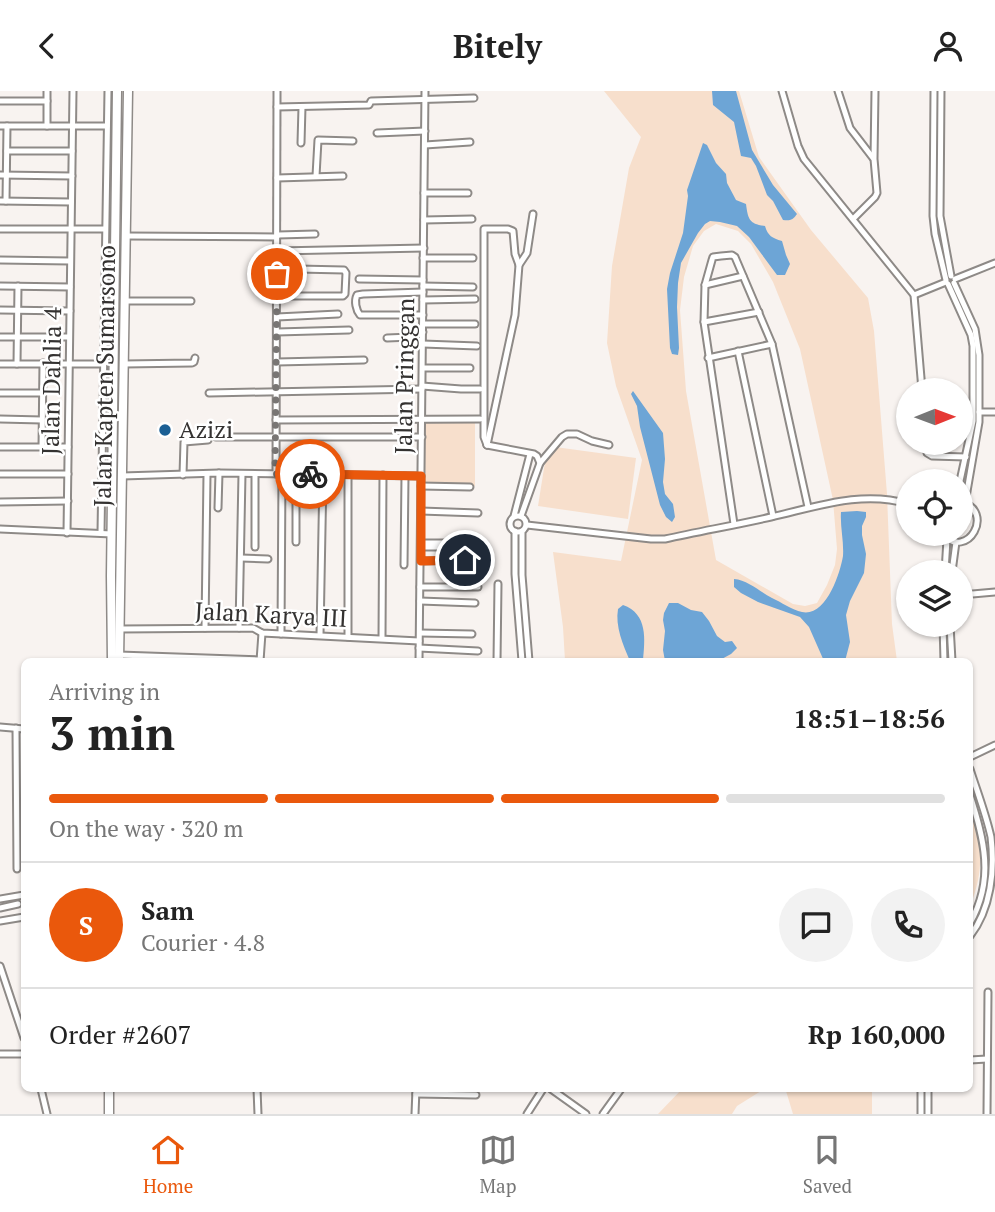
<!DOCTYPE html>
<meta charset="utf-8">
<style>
:root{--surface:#fff;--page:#f2f2f2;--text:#222;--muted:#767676;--line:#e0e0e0;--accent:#ea580c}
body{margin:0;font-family:"PT Serif",serif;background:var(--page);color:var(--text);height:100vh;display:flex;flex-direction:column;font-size:26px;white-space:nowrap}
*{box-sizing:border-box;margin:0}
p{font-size:23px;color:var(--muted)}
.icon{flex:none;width:38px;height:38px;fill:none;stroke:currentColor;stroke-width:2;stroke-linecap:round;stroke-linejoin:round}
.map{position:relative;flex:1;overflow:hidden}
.drawer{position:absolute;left:21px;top:567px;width:952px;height:434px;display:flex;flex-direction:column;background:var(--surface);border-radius:10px;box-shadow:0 2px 5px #0004}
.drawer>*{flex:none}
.needle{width:46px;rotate:89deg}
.buttons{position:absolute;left:896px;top:287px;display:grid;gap:14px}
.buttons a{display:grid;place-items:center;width:77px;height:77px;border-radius:50%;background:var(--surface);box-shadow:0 2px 5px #0004;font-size:35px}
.pin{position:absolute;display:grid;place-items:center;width:60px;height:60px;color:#fff;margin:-30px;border:4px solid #fff;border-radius:50%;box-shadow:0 2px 7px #0007}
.courier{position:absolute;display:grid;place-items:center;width:70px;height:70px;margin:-35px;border:5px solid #ea580c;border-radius:50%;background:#fff;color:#222;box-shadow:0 2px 9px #0007}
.overview em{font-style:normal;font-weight:600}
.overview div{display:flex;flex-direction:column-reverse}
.overview{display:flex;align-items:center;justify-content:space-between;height:119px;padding:0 28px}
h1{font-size:46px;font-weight:600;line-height:52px}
.bar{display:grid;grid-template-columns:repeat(4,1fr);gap:10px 7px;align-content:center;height:84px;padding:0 28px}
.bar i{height:9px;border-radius:5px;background:var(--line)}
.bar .selected{background:var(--accent)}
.bar p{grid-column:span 4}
.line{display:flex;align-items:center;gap:18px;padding:0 28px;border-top:2px solid var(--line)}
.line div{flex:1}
.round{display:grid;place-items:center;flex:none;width:74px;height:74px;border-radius:37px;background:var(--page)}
header{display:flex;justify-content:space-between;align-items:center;height:91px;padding:0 28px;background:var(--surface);font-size:32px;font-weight:600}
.tabs{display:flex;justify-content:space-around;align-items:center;height:98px;border-top:2px solid var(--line);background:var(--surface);font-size:19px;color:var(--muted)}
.tabs a{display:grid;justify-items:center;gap:4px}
.tabs .selected{color:var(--accent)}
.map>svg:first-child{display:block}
</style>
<header><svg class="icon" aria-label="back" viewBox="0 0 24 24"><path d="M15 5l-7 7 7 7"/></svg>Bitely<svg class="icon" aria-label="person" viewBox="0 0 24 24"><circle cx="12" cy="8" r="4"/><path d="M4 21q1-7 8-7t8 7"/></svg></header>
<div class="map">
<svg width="995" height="1023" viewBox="0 0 995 1023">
<rect width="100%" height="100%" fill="#f8f3f0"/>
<!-- green -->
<g fill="#f7dfcc" fill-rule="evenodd">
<path d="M604,0H739L759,66L811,139L868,207L874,240L887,403L892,533L897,570H565L563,536L553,461L621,470L642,369L616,295L607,252L612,175L629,77L641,46ZM716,133L738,140L751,153L773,191L800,258L833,409L837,458L835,474L827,494L817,512L805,515L793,513L716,469L686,300L680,219L684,186L693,155L704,140Z"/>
<polygon points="423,330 475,331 475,395 423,395"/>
<polygon points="555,356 636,367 628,428 538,415 545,371"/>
<path d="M970,716C982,756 985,776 970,816Z"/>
<polygon points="682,998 872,998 872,1023 793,1023 786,1000 761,1000 737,1015 732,1023 658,1023"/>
</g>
<!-- water -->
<g fill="#6da5d6">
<path d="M712,0H736L752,59L773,94L797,123C793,129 790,130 783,129L773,110L767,104L756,75L751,67L741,65L734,31L713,14Z"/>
<path d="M703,52L707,54L716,72L726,83L727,92L736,109L746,113C748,128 749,133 765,135C768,145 772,147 782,150L786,164L790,173L785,184H777L749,146L737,135L720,131L710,130L705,133L698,142L681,172L678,192L677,216L679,257L678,264L672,263L670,257L667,198L670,182L683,142L688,105L687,99Z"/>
<polygon points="633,300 663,342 665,368 663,391 665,403 673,413 675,426 672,431 666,426 660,414 640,336 637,315 631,303"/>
<path d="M857,420L866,421V426L862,435V444L866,463L864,482L850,510L846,524L850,551L845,570H824L809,536L800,526L758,511L741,502L734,496V488C748,489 760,501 772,507C781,511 792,519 802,521C826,526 840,483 843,465C844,450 840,436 841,421Z"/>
<polygon points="669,512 678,512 691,519 702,521 709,530 717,545 725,551 732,550 737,557 731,563 718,570 665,570 663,559 665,540 663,529 664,522"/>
<path d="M623,514C648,523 645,548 643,570H630C623,554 615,535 618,518Z"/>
</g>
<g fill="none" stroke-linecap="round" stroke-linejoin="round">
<defs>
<g id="minor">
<polyline points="782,0 798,55 804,68 914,204 922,299"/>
<polyline points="838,0 850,37 873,67"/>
<polyline points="934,0 933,125 935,143 946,189"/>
<polyline points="941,0 940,125 951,185"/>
<polyline points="0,10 47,10"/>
<polyline points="277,16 369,14 371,10 474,7"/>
<polyline points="0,35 107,35"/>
<polyline points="47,35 47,0"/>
<polyline points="377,42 425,40"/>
<polyline points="301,52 302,16"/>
<polyline points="425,54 470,51"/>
<polyline points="7,60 72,60"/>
<polyline points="0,84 72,85"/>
<polyline points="316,85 318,49 353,50"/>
<polyline points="277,87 343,85"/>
<polyline points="424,102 468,102"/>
<polyline points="0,110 71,111"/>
<polyline points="6,110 7,35"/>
<polyline points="853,128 875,106 877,102 874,68 875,0"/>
<polyline points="424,129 472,128"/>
<polyline points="0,138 105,138"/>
<polyline points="278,144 315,143"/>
<polyline points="126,145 277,146"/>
<polyline points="277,160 424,157"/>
<polyline points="423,167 473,167"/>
<polyline points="0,169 70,170"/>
<polyline points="359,188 423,189"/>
<polyline points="955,188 995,172"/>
<polyline points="954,192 975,238 979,264 979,331 965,412"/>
<polyline points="948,193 971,244 973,255 973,330 960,390"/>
<polyline points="705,194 743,185"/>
<polyline points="0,195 70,196"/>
<polyline points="423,195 473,196"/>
<polyline points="914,204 946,191"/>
<polyline points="277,205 343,205 345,203 346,182 344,179 298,178"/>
<polyline points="423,209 475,208"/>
<polyline points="125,210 191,210"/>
<polyline points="0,219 70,220"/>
<path d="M423,224H360C356,219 354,210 357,204L363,203L423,201"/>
<polyline points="277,226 338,223"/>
<polyline points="704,231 759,221"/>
<polyline points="423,233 475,233"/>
<polyline points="277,241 349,239"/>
<polyline points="0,246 69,246"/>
<polyline points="387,247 411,246 416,242 423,241"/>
<polyline points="423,253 477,255"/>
<polyline points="738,260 773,425"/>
<polyline points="708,267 772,253"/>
<polyline points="277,271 364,269"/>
<polyline points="0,273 103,273"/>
<polyline points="17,273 18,195"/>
<polyline points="124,273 192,272 194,271 195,267"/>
<polyline points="423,277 470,277"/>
<polyline points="422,295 461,298 480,298"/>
<polyline points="0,302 42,302"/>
<polyline points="209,302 422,298"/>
<polyline points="979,321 995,321"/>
<polyline points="0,328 42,329"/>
<polyline points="276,329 480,328"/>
<polyline points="216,346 422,346"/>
<polyline points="926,352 927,362 932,365 966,366"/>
<polyline points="487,354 484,346 484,138 508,138 513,140 515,163 519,174"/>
<polyline points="487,354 515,224 519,174 527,162 533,123"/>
<polyline points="487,354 534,363 537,365 540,372"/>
<polyline points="0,356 68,356"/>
<polyline points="42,356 43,272"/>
<polyline points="0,383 68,383"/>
<polyline points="255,383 255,456"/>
<polyline points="276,383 277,0"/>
<polyline points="183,384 184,351 208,349"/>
<polyline points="348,384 348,546"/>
<polyline points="122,385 219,382 421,385"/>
<polyline points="421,395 470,396"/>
<polyline points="0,411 68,410"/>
<polyline points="218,417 219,382"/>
<polyline points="421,420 478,422"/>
<circle cx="518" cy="433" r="8"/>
<polyline points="514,425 530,363"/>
<polyline points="521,425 540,372 562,346 567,343 577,343 592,350 609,354"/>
<polyline points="734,433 704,231 705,194 712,169 713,166 721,165 732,164 735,166 772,253 808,416"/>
<path d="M527,434L651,448H665C701,440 736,434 771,426C816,416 862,399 908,413"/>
<polyline points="0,438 112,443"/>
<polyline points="515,440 515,483 522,570"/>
<polyline points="522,440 522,484 529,570"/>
<polyline points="67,442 73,0"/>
<polyline points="101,442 108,0"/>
<path d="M941,443C969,471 995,419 961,411"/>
<polyline points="296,451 296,383"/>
<polyline points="421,452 475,452"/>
<polyline points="421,456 468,456"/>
<polyline points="241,467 268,468"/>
<polyline points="421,470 465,469"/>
<polyline points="404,474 405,385"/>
<polyline points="945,481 947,448"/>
<polyline points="952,481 956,451"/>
<polyline points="420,496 478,496"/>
<polyline points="961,504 995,501"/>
<polyline points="420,510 475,512"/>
<polyline points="943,534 944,570"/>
<polyline points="950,534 952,570"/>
<polyline points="205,537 207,383"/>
<polyline points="239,537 242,383"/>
<polyline points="120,538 253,537 262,542 419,550"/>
<polyline points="420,542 472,543"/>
<polyline points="281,543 282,383"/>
<polyline points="320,544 323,384"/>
<polyline points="382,547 383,384"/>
<polyline points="419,557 478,560"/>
<polyline points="119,564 260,569"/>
<polyline points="260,570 262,542"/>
<polyline points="419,570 425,0"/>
<polyline points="497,570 498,493"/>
<polyline points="0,636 24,638"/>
<polyline points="16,637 17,778"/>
<polyline points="970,666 995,654"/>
<path d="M970,678C977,700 986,723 991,746C995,779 991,818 970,845"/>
<path d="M970,704C984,749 995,788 970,832"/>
<polyline points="0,808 24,804"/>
<polyline points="0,817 18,813"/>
<polyline points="0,830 24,826"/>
<polyline points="0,875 24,947"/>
<polyline points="0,963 24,963"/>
<polyline points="970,969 987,968"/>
<polyline points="41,998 47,1023"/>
<polyline points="257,998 258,1023"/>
<polyline points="551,998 586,1023"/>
<polyline points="416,1003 476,1004"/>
<polyline points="415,1023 416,998"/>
<polyline points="527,1023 543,998"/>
<polyline points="603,1023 621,998"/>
<polyline points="921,1023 921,998"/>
<polyline points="928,1023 928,998"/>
<polyline points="987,1023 988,901"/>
</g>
<g id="highway">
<polyline points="112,570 111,485 117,0"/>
<polyline points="119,570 128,0"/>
<polyline points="109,1023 109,998"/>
</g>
</defs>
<!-- minor casing -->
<use href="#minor" stroke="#8e8a87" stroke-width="9"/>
<!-- highway casing -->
<use href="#highway" stroke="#8e8a87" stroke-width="11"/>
<!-- minor -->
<use href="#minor" stroke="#fff" stroke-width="5"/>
<!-- highway -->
<use href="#highway" stroke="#fff" stroke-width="8"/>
</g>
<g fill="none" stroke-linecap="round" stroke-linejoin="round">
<!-- done -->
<polyline stroke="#797674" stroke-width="7" stroke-dasharray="0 12.6" points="277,183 275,383 310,383"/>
<!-- route -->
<polyline stroke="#ea580c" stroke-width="9" points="310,383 421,385 421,470 465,469"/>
</g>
<!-- markers -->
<circle fill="#1b5f94" stroke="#fff" stroke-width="2.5" cx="165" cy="339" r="7"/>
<g text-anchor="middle" stroke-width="5" stroke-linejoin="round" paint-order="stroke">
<!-- street labels -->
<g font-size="24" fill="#343231" stroke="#fff">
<text transform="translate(105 285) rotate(-89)" y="8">Jalan Kapten Sumarsono</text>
<text transform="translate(405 285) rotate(-89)" y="8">Jalan Pringgan</text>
<text transform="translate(52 290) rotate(-89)" y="8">Jalan Dahlia 4</text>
<text transform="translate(271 524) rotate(3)" y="8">Jalan Karya III</text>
</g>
<!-- poi labels -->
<g font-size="24" fill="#343231" stroke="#fff" text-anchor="start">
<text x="179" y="347">Azizi</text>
</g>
</g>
</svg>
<div class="buttons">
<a><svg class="needle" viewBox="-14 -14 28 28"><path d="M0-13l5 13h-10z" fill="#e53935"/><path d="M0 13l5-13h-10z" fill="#767676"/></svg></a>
<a><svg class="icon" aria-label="locate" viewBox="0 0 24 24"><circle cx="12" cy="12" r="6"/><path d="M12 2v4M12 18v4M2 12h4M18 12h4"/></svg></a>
<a><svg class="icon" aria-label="layers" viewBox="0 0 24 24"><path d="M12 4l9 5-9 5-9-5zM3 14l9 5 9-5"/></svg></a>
</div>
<div class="pin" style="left:277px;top:183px;background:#ea580c"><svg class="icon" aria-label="bag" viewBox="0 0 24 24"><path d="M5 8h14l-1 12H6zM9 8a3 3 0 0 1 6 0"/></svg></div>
<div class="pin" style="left:465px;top:469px;background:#1f2937"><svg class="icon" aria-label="home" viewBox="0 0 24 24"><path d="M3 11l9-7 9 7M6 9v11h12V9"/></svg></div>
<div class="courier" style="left:310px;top:383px"><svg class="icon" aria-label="bike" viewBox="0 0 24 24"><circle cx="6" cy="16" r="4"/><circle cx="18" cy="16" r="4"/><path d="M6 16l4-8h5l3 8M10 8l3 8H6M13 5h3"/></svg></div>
<section class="drawer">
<div class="overview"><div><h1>3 min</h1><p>Arriving in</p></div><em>18:51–18:56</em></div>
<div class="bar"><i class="selected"></i><i class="selected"></i><i class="selected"></i><i></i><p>On the way · 320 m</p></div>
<div class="line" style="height:126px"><b class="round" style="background:var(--accent);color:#fff">S</b><div><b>Sam</b><p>Courier · 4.8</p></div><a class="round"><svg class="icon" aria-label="chat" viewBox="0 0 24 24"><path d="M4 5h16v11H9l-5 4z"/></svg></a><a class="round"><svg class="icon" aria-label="phone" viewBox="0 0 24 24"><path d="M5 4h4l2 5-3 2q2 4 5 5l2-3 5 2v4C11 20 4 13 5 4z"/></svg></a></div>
<div class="line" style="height:91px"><div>Order #2607</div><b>Rp 160,000</b></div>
</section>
</div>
<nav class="tabs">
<a class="selected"><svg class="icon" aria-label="home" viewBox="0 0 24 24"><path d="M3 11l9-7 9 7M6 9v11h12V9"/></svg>Home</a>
<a><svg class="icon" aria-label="map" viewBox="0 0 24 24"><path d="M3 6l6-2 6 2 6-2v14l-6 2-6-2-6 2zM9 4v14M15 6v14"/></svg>Map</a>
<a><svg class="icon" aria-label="saved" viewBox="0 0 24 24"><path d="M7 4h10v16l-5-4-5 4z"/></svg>Saved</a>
</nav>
